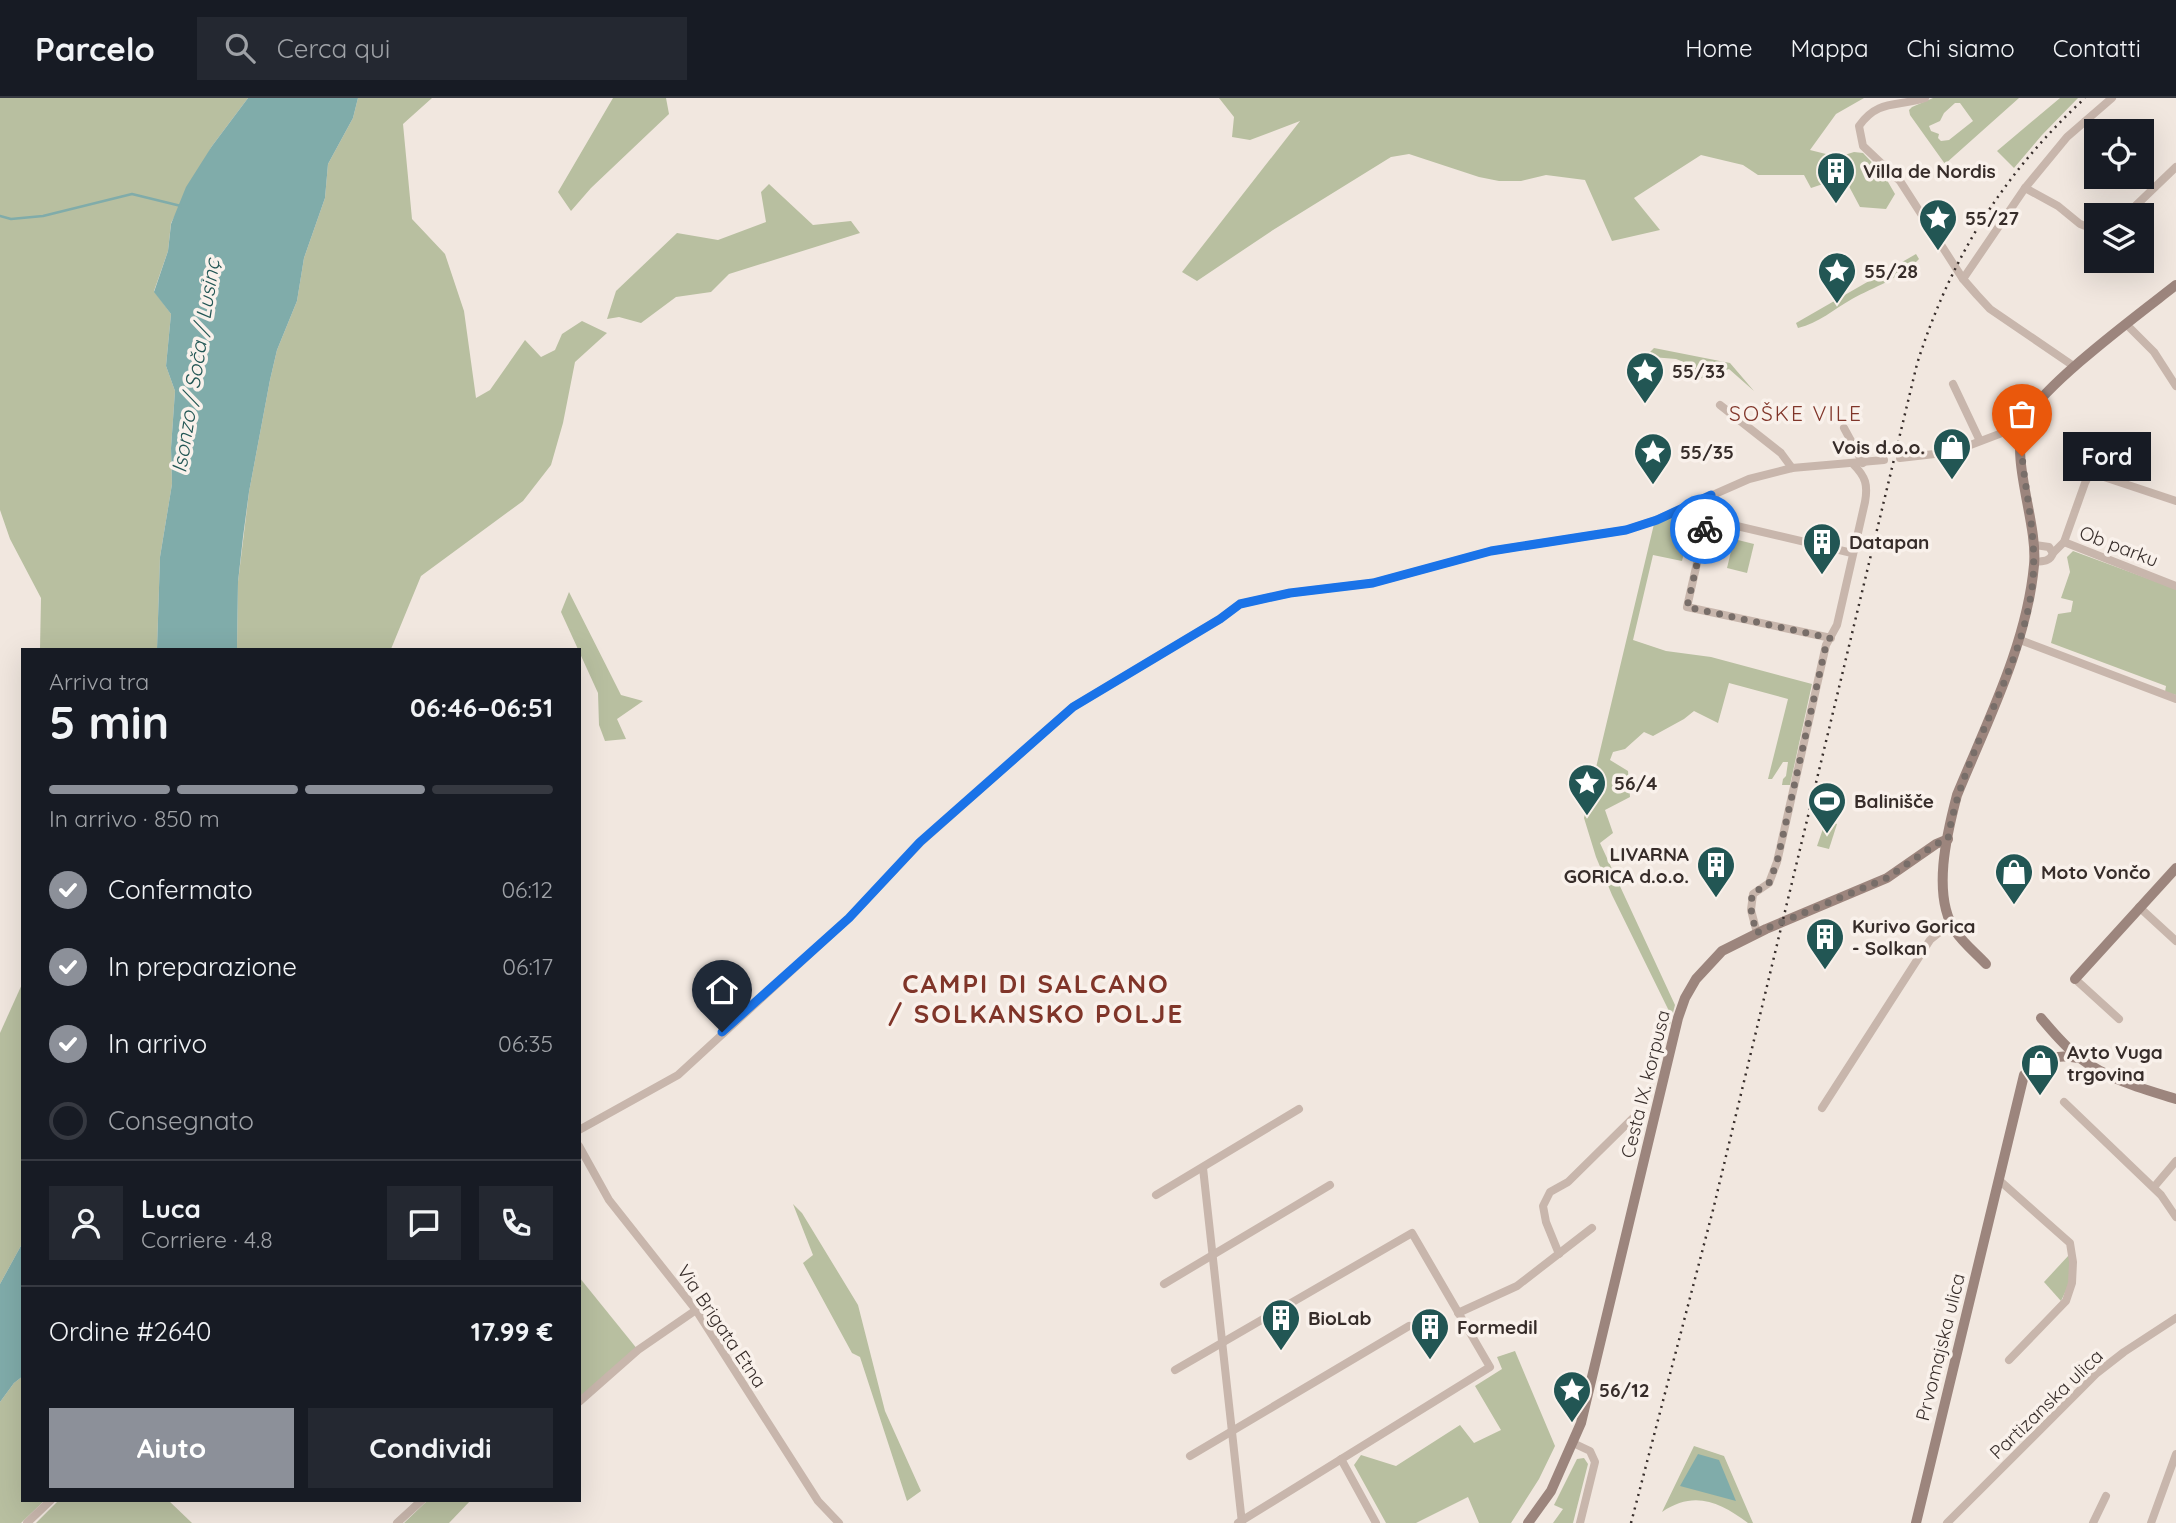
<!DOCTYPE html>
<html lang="it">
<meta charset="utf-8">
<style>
:root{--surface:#171b24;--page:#242831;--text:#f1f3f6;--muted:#9ea1a6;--line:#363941;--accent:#8c9099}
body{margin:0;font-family:Quicksand,sans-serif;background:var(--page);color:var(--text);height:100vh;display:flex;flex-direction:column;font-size:26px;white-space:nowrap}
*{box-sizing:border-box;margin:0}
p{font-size:23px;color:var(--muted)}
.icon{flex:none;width:38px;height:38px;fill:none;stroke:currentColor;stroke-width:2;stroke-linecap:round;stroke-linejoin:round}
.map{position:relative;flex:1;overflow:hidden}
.panel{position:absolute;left:21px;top:550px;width:560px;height:854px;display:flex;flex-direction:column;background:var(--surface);border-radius:0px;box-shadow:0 7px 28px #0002}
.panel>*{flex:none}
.tools{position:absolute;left:2084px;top:21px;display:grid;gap:14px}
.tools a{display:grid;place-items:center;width:70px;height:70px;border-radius:0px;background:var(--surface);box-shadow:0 7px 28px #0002;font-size:35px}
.pin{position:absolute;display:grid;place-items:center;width:60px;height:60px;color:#fff;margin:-72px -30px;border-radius:50% 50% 50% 0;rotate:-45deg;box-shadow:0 0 7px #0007}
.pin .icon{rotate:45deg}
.courier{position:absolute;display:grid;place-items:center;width:70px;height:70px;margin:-35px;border:5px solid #1a73e8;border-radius:50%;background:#fff;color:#222;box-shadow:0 2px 9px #0007}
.bubble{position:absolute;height:49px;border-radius:0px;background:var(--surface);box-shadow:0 7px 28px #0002;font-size:23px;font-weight:700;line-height:49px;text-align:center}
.headline em{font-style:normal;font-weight:700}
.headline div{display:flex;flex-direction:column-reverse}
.headline{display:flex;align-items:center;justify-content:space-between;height:119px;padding:0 28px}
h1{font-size:46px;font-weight:700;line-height:52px}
.bar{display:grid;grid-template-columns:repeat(4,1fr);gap:10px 7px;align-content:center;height:84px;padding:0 28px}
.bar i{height:9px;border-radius:5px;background:var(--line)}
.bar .active{background:var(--accent)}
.bar p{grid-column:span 4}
.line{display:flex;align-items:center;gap:18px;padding:0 28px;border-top:2px solid var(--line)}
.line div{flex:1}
.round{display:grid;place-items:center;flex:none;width:74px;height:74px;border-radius:0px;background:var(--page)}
ol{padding:0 28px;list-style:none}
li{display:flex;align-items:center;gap:21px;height:77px}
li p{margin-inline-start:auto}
li .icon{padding:7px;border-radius:50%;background:var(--accent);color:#fff;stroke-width:4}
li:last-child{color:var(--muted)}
li i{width:38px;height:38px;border:4px solid var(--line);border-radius:50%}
.primary-button{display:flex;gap:14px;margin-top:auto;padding:14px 28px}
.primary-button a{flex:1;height:80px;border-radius:0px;background:var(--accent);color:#fff;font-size:28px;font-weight:700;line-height:80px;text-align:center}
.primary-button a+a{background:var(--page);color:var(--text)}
header{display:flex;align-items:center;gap:42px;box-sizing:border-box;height:98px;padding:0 35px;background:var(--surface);border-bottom:2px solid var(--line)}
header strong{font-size:33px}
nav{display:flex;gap:38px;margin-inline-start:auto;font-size:24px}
.search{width:490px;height:63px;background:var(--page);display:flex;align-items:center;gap:18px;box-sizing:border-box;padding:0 24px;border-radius:0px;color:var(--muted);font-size:26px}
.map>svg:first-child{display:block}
</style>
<header>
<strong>Parcelo</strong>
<div class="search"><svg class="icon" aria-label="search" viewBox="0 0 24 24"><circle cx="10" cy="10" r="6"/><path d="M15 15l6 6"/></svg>Cerca qui</div>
<nav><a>Home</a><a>Mappa</a><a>Chi siamo</a><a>Contatti</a></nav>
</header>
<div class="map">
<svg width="2176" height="1425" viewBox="0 0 2176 1425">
<rect width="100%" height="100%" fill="#f1e7df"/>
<!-- green -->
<g fill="#b8bfa0" fill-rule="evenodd">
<polygon points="0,0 248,0 212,48 171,125 168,153 154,193 171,216 166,268 175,293 171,350 172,386 160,459 157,551 40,551 41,500 10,441 0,412"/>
<polygon points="358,0 432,0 403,26 412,121 445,156 464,213 476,300 490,292 525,242 541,259 555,252 562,236 582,223 607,235 575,264 563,325 551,367 523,403 421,478 391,551 237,551 238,484 249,394 270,282 277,252 297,203 304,160 325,100 328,66 353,20"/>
<polygon points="613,0 666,0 669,16 591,90 571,113 558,94"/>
<polygon points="1219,0 1864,0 1836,16 1810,52 1838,59 1854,54 1863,55 1884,77 1895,96 1886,111 1860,109 1844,79 1811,90 1804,77 1758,77 1743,67 1701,57 1634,100 1660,132 1612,143 1585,82 1546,77 1521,83 1499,83 1479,79 1409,56 1391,59 1273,132 1197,183 1182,174 1300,23 1250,42 1232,39 1234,19"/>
<path d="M1933,0H2019L1945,66L1910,17L1909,12L1912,9ZM1955,5H1960L1973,23L1949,42L1941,43L1938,40L1939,36L1931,33L1929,28L1940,23L1944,15Z"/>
<polygon points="2060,0 2078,0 2042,37 2014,70 1997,53"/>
<polygon points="769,86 813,127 851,123 860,135 729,176 711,194 676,199 641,225 619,219 607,221 616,193 677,135 718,142 766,124 761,94"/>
<path d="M1916,156L1919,161C1901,180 1874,189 1852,201C1834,211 1819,225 1798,230L1796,225Z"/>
<polygon points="1654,250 1730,265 1754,293 1729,271 1696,282 1689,266 1676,261 1652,259 1642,271 1639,265"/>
<polygon points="1688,411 1695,411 1682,463 1653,457 1633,542 1666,553 1711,559 1812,586 1790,687 1782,687 1783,681 1786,678 1788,664 1783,664 1772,681 1768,681 1788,601 1729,585 1718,625 1694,613 1684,621 1653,638 1644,634 1625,651 1613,654 1610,662 1628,673 1630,699 1605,712 1613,735 1600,745 1675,907 1668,934 1662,936 1668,911 1612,797 1596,759 1584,720 1654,426"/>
<polygon points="1734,441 1754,446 1747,475 1727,470"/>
<polygon points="2073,453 2176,491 2176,597 2165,594 2166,588 2051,545 2058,516 2071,514 2073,503 2061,500 2070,474 2067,459"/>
<polygon points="569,494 621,597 643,603 617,621 626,641 605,643 599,627 598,595 561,514"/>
<polygon points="1826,722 1837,726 1829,751 1817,748"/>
<polygon points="23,884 23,1144 0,1186 0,935"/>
<polygon points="793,1106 802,1115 858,1207 885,1313 921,1393 907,1403 860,1259 852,1255 803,1165 813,1157"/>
<polygon points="2069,1157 2069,1186 2061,1203 2044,1184"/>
<polygon points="579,1179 638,1252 579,1304"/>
<polygon points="1515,1253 1555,1348 1539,1381 1511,1425 1479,1425 1468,1399 1416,1425 1386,1425 1354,1367 1361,1357 1396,1368 1460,1327 1474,1345 1501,1332 1475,1288 1502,1271 1497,1259"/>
<polygon points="23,1278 23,1402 45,1402 21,1425 0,1425 0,1304 14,1285"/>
<path d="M1694,1348L1724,1358L1753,1425H1748C1720,1404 1694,1392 1662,1414Z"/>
<polygon points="1584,1360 1588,1366 1573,1425 1553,1425 1563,1411 1554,1407 1577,1361"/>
<polygon points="59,1402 168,1402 192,1425 36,1425"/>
<polygon points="428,1402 471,1402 449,1425 404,1425"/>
</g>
<!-- water -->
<g fill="#80acaa">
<polygon points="248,0 358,0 353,20 328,66 325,100 304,160 297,203 277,252 270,282 249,394 243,439 238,484 237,551 157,551 160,459 172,386 171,350 175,293 166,268 171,216 154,194 168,153 171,126 186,89 212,48"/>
<polygon points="23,1144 23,1278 14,1285 0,1304 0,1186"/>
<polygon points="1698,1356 1719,1362 1736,1403 1680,1388"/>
</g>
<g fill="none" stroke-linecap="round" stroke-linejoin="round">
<!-- stream -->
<polyline stroke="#80acaa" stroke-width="2.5" points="0,118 11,121 43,118 132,96 181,108"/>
<!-- street -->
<g stroke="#c8b6ac" stroke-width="8">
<path d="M1925,0C1897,9 1878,1 1859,28L1863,48L1900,83L1963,181L1977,197L1990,211L2075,269"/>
<polyline points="2025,90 2058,108 2080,126 2096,132"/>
<polyline points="2126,117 2176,69"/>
<polyline points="1963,181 2025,90 2067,39 2112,0"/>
<polyline points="2127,227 2154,254 2176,288"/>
<polyline points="1953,286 1980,343"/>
<polyline points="1720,307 1781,355 1792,370"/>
<polyline points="1844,330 1863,365"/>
<polyline points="1900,360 1952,354 2023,327"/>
<polyline points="1711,397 1707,421 1852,455"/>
<polyline points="1707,421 1687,509 1831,540"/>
<polyline points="2064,444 2176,488"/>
<path d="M2035,447L2049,449L2053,455C2050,464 2043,463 2035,464"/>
<polyline points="2053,455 2064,444 2085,385 2088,379 2095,376 2176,403"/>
<polyline points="2020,542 2176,601"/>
<polyline points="2139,809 2176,843"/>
<path d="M1757,835L1751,812L1753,796L1769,785L1777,764L1826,547L1837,527L1865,404C1868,387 1866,379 1853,366"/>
<polyline points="2075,881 2119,921"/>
<polyline points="2064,1004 2161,1097 2176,1119"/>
<polyline points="1822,1010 1930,842 1951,825"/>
<polyline points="579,1032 678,977 849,820 921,744 1073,609 1220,521 1240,506 1290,495 1373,485 1491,453 1626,432 1656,422 1749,381 1792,370 1884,362"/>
<polyline points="579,1048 609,1102 696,1212 818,1403 839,1425"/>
<polyline points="1203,1070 1242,1425"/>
<polyline points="1999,1082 2070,1145 2073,1164 2072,1185 2066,1203 2009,1262"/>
<polyline points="2154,1089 2176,1063"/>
<polyline points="1156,1097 1299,1011"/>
<polyline points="1559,1156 1546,1124 1543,1108 1550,1094 1568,1084 1637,1016"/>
<polyline points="1164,1186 1330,1087"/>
<polyline points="1458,1215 1517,1188 1592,1130"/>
<polyline points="1175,1272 1412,1135 1490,1269 1238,1425"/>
<polyline points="579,1304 638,1252 696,1212"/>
<polyline points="1573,1345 1590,1353 1595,1364 1580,1425"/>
<polyline points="1190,1358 1409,1228"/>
<polyline points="1341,1361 1376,1425"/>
<polyline points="27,1425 51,1402"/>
<polyline points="397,1425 422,1402"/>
<polyline points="1947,1425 2097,1275 2124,1254 2176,1220"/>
<polyline points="2093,1425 2106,1398"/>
<polyline points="2151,1425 2176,1356"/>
</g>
<!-- secondary -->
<g stroke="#9c857d" stroke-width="10">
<path d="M1986,866C1977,856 1964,846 1956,834C1931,799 1947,735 1957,697C1987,624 2027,546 2034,467C2038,425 2010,362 2024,325C2037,291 2143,213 2176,187"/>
<polyline points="2075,881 2176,770"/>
<path d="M2041,920C2053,934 2065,949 2080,960C2107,981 2143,991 2176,1001"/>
<polyline points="1528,1425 1551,1393 1581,1325 1678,920 1685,900 1696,881 1722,853 1766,831 1887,780 1936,746 1948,741"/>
<path d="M1916,1425L2024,977C2044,961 2053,955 2079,960"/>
</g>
<!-- rail -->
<path stroke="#372d2a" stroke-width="2.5" stroke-dasharray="2 5" stroke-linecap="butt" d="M1631,1425L1713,1112L1917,266C1951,159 2003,76 2085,0"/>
</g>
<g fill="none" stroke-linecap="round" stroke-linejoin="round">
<!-- done -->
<path stroke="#786e69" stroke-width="7" stroke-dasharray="0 12.6" d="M1705,431L1687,509L1830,540L1826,547L1777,764L1769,785L1752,796L1751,811L1756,835L1887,780L1936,746L1948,741C1961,657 2015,585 2030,502C2040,452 2027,407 2022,358"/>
<!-- route -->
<polyline stroke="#1a73e8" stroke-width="9" points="722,934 849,820 920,744 1073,609 1220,521 1240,506 1290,495 1373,485 1491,453 1626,432 1657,422 1711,397 1705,431"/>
</g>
<!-- icons -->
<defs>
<symbol id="building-pin" viewBox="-11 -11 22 30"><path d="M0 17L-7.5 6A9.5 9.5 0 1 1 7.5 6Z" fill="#225654" stroke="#f9f1eb"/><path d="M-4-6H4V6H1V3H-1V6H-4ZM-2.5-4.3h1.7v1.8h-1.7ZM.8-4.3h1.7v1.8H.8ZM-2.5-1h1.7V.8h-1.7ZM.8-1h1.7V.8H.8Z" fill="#fff"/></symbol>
<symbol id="sight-pin" viewBox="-11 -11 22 30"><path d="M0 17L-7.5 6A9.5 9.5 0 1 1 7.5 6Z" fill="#225654" stroke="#f9f1eb"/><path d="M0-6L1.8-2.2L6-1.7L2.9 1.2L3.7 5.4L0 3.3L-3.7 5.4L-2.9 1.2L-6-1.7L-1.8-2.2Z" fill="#fff"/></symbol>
<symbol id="shop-pin" viewBox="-11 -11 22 30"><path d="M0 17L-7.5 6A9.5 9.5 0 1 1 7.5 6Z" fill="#225654" stroke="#f9f1eb"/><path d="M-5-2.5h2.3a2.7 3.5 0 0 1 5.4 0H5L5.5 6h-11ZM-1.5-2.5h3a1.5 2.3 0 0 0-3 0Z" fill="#fff"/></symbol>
<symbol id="stadium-pin" viewBox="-11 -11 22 30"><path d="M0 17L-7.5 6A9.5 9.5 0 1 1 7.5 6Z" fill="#225654" stroke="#f9f1eb"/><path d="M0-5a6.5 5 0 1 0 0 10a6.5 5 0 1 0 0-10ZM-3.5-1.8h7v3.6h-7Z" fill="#fff"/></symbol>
</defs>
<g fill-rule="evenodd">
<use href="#building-pin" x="1814" y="51" width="44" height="60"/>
<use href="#sight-pin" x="1916" y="98" width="44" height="60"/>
<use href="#sight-pin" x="1815" y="151" width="44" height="60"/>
<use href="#sight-pin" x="1623" y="251" width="44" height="60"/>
<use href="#shop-pin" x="1930" y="327" width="44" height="60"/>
<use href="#sight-pin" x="1631" y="332" width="44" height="60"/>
<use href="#building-pin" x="1800" y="422" width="44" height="60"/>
<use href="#sight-pin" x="1565" y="663" width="44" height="60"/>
<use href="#stadium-pin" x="1805" y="681" width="44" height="60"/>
<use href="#building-pin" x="1694" y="745" width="44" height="60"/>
<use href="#shop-pin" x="1992" y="752" width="44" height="60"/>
<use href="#building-pin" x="1803" y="817" width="44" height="60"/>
<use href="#shop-pin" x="2018" y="943" width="44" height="60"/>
<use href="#building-pin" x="1259" y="1198" width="44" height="60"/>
<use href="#building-pin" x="1408" y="1207" width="44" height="60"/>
<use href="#sight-pin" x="1550" y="1270" width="44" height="60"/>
</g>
<g text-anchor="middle" stroke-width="7" stroke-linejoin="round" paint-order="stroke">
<!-- poi labels -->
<g font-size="19" font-weight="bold" fill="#372d2a" stroke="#f9f1eb" text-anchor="start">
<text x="1863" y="80">Villa de Nordis</text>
<text x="1965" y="127">55/27</text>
<text x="1864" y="180">55/28</text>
<text x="1672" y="280">55/33</text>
<text x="1925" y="356" text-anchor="end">Vois d.o.o.</text>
<text x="1680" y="361">55/35</text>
<text x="1849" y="451">Datapan</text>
<text x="1614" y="692">56/4</text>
<text x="1854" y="710">Balinišče</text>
<text x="1689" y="763" text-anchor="end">LIVARNA<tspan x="1689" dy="22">GORICA d.o.o.</tspan></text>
<text x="2041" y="781">Moto Vončo</text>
<text x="1852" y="835">Kurivo Gorica<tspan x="1852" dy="22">- Solkan</tspan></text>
<text x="2067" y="961">Avto Vuga<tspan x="2067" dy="22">trgovina</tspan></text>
<text x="1308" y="1227">BioLab</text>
<text x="1457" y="1236">Formedil</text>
<text x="1599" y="1299">56/12</text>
</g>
<!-- street labels -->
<g font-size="19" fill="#372d2a" stroke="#f9f1eb">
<text transform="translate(2119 448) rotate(21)" y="7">Ob parku</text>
<text transform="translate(1645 986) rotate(-76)" y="7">Cesta IX. korpusa</text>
<text transform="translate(722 1228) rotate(56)" y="7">Via Brigata Etna</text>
<text transform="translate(1940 1249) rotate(-76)" y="7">Prvomajska ulica</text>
<text transform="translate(2046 1306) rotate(-44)" y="7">Partizanska ulica</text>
</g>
<!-- water labels -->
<g font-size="21" font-style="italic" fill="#225654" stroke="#f9f1eb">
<text transform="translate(196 268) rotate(-81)" y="7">Isonzo / Soča / Lusinç</text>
</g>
<!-- neighbourhood labels -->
<g font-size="21" letter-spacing="2" fill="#803529" stroke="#f9f1eb">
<text x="1796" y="323">SOŠKE VILE</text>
</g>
<!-- district labels -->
<g font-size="26" font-weight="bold" letter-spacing="2" fill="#803529" stroke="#f9f1eb">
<text x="1036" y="895">CAMPI DI SALCANO<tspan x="1036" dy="30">/ SOLKANSKO POLJE</tspan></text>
</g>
</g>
</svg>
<div class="tools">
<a><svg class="icon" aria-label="locate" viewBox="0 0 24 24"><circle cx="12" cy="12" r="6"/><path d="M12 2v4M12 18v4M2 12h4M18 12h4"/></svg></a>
<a><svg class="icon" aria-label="layers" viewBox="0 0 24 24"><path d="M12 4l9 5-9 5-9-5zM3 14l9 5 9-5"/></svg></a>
</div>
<div class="pin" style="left:2022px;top:358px;background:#ea580c"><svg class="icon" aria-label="bag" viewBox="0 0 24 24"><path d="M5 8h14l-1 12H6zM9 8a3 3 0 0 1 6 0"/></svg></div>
<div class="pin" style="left:722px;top:934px;background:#1f2937"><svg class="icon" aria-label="home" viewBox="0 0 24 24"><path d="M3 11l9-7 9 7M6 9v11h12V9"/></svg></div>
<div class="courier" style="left:1705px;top:431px"><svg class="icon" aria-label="bike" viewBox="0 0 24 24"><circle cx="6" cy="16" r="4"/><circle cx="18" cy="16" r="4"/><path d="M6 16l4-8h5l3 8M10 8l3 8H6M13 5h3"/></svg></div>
<div class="bubble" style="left:2063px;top:334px;width:88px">Ford</div>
<section class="panel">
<div class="headline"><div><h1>5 min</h1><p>Arriva tra</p></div><em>06:46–06:51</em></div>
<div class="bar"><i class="active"></i><i class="active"></i><i class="active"></i><i></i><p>In arrivo · 850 m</p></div>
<ol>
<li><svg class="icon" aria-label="check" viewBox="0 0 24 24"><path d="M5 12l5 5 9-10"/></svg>Confermato<p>06:12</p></li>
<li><svg class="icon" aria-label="check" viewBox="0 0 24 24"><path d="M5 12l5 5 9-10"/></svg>In preparazione<p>06:17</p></li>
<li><svg class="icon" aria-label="check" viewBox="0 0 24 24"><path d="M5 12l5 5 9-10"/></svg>In arrivo<p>06:35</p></li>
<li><i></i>Consegnato</li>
</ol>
<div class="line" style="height:126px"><a class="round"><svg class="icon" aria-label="person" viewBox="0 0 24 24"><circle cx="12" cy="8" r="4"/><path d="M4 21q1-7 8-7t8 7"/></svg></a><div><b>Luca</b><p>Corriere · 4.8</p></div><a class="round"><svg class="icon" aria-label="chat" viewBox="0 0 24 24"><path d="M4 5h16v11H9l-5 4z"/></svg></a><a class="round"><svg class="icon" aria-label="phone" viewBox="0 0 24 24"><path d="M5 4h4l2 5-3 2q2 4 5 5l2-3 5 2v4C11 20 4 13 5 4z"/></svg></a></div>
<div class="line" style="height:91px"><div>Ordine #2640</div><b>17.99 €</b></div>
<div class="primary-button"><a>Aiuto</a><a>Condividi</a></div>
</section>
</div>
